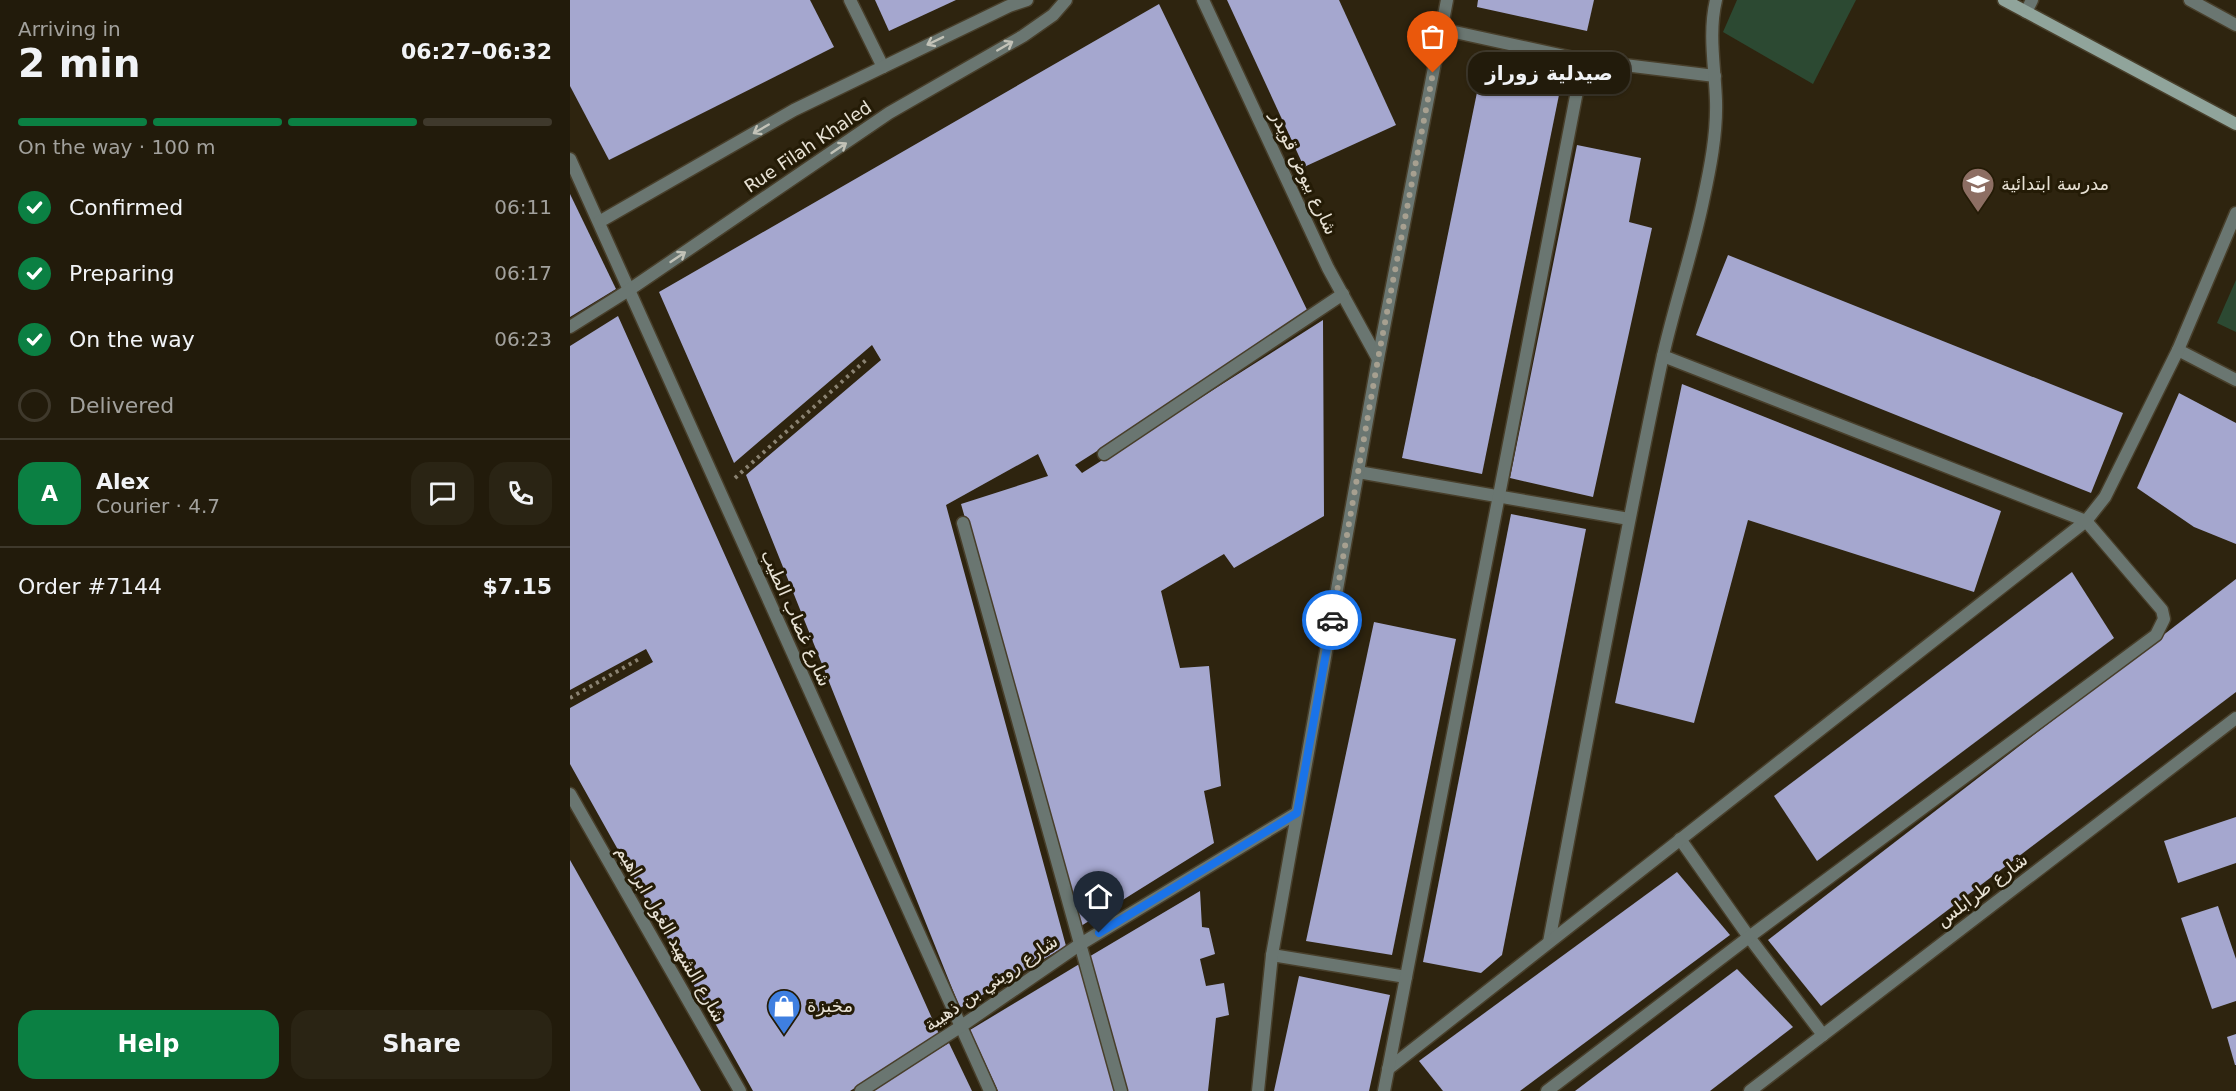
<!DOCTYPE html>
<meta charset="utf-8">
<style>
:root{--surface:#221b0b;--page:#2a2414;--text:#f1f3f6;--muted:#a2a19d;--line:#3f392c;--accent:#0b8043}
body{margin:0;font-family:"DejaVu Sans","Noto Sans Arabic",sans-serif;background:var(--page);color:var(--text);height:100vh;display:flex;flex-direction:column;font-size:22px;white-space:nowrap}
*{box-sizing:border-box;margin:0}
p{font-size:20px;color:var(--muted)}
.icon{flex:none;width:33px;height:33px;fill:none;stroke:currentColor;stroke-width:2;stroke-linecap:round;stroke-linejoin:round}
.map{position:relative;flex:1;overflow:hidden}
.side{display:flex;flex-direction:column;background:var(--surface);width:570px}
.side>*{flex:none}
.pin{position:absolute;display:grid;place-items:center;width:51px;height:51px;color:#fff;margin:-62px -26px;border-radius:50% 50% 50% 0;rotate:-45deg;box-shadow:0 0 6px #0007}
.pin .icon{rotate:45deg}
.courier{position:absolute;display:grid;place-items:center;width:60px;height:60px;margin:-30px;border:4px solid #1a73e8;border-radius:50%;background:#fff;color:#222;box-shadow:0 2px 8px #0007}
.bubble{position:absolute;height:42px;border-radius:18px;background:var(--surface);box-shadow:0 2px 4px #0004,0 0 0 2px var(--line);font-size:20px;font-weight:700;line-height:42px;text-align:center}
.headline em{font-style:normal;font-weight:700}
.headline div{display:flex;flex-direction:column-reverse}
.headline{display:flex;align-items:center;justify-content:space-between;height:102px;padding:0 18px}
h1{font-size:39px;font-weight:700;line-height:45px}
.bar{display:grid;grid-template-columns:repeat(4,1fr);gap:9px 6px;align-content:center;height:72px;padding:0 18px}
.bar i{height:8px;border-radius:4px;background:var(--line)}
.bar .on{background:var(--accent)}
.bar p{grid-column:span 4}
.line{display:flex;align-items:center;gap:15px;padding:0 18px;border-top:2px solid var(--line)}
.line div{flex:1}
.round{display:grid;place-items:center;flex:none;width:63px;height:63px;border-radius:18px;background:var(--page)}
ol{padding:0 18px;list-style:none}
li{display:flex;align-items:center;gap:18px;height:66px}
li p{margin-inline-start:auto}
li .icon{padding:6px;border-radius:50%;background:var(--accent);color:#fff;stroke-width:4}
li:last-child{color:var(--muted)}
li i{width:33px;height:33px;border:3px solid var(--line);border-radius:50%}
.primary-button{display:flex;gap:12px;margin-top:auto;padding:12px 18px}
.primary-button a{flex:1;height:69px;border-radius:18px;background:var(--accent);color:#fff;font-size:24px;font-weight:700;line-height:69px;text-align:center}
.primary-button a+a{background:var(--page);color:var(--text)}
main{display:flex;flex:1;min-height:0}
.map>svg:first-child{display:block}
</style>
<main>
<section class="side">
<div class="headline"><div><h1>2 min</h1><p>Arriving in</p></div><em>06:27–06:32</em></div>
<div class="bar"><i class="on"></i><i class="on"></i><i class="on"></i><i></i><p>On the way · 100 m</p></div>
<ol>
<li><svg class="icon" aria-label="check" viewBox="0 0 24 24"><path d="M5 12l5 5 9-10"/></svg>Confirmed<p>06:11</p></li>
<li><svg class="icon" aria-label="check" viewBox="0 0 24 24"><path d="M5 12l5 5 9-10"/></svg>Preparing<p>06:17</p></li>
<li><svg class="icon" aria-label="check" viewBox="0 0 24 24"><path d="M5 12l5 5 9-10"/></svg>On the way<p>06:23</p></li>
<li><i></i>Delivered</li>
</ol>
<div class="line" style="height:108px"><b class="round" style="background:var(--accent);color:#fff">A</b><div><b>Alex</b><p>Courier · 4.7</p></div><a class="round"><svg class="icon" aria-label="chat" viewBox="0 0 24 24"><path d="M4 5h16v11H9l-5 4z"/></svg></a><a class="round"><svg class="icon" aria-label="phone" viewBox="0 0 24 24"><path d="M5 4h4l2 5-3 2q2 4 5 5l2-3 5 2v4C11 20 4 13 5 4z"/></svg></a></div>
<div class="line" style="height:78px"><div>Order #7144</div><b>$7.15</b></div>
<div class="primary-button"><a>Help</a><a>Share</a></div>
</section>
<div class="map">
<svg width="1666" height="1091" viewBox="0 0 1666 1091">
<rect width="100%" height="100%" fill="#2e240f"/>
<!-- green -->
<g fill="#2c4932">
<polygon points="1167,0 1286,0 1243,84 1153,32"/>
<polygon points="1666,280 1666,332 1647,323"/>
</g>
<!-- building -->
<g fill="#a5a7cf">
<polygon points="0,0 240,0 264,47 39,160 0,86"/>
<polygon points="305,0 386,0 319,31"/>
<polygon points="657,0 769,0 826,125 734,167"/>
<polygon points="908,0 1024,0 1017,31 907,7"/>
<polygon points="589,4 740,316 505,465 512,473 753,320 754,516 664,568 654,554 591,591 610,668 639,666 651,786 634,791 644,843 511,926 391,504 478,476 468,454 376,505 496,946 390,1008 176,475 311,360 302,345 164,463 89,292"/>
<polygon points="912,68 991,85 912,474 832,458"/>
<polygon points="1007,145 1071,158 1059,222 1082,228 1023,497 940,478"/>
<polygon points="0,194 46,289 0,317"/>
<polygon points="1158,255 1553,413 1521,493 1126,335"/>
<polygon points="48,316 369,1034 280,1091 183,1091 0,764 0,708 83,662 76,649 0,690 0,346"/>
<polygon points="1112,384 1431,511 1404,592 1178,520 1124,723 1045,703"/>
<polygon points="1609,393 1666,423 1666,544 1624,527 1567,488"/>
<polygon points="941,514 1016,529 932,955 911,973 853,962"/>
<polygon points="1502,572 1544,638 1247,861 1204,796"/>
<polygon points="1666,579 1666,692 1251,1006 1198,940"/>
<polygon points="804,622 886,639 822,955 736,941"/>
<polygon points="1666,817 1666,863 1608,883 1594,841"/>
<polygon points="0,860 131,1091 0,1091"/>
<polygon points="1107,872 1160,935 950,1091 873,1091 849,1061"/>
<polygon points="630,891 632,927 639,928 645,954 630,959 636,986 654,983 659,1015 646,1018 638,1091 554,1091 517,958"/>
<polygon points="1648,906 1666,959 1666,1001 1642,1009 1611,918"/>
<polygon points="511,963 547,1091 428,1091 400,1030"/>
<polygon points="1167,969 1223,1027 1140,1091 1005,1091"/>
<polygon points="729,976 820,995 799,1091 704,1091"/>
<polygon points="1666,1034 1666,1065 1665,1065 1657,1037"/>
<polygon points="379,1043 402,1091 297,1091"/>
</g>
<g fill="none" stroke-linecap="round" stroke-linejoin="round">
<defs>
<g id="street">
<polyline points="280,0 313,67"/>
<polyline points="633,0 758,268 808,359"/>
<polyline points="1620,0 1666,25"/>
<polyline points="1456,12 1462,0"/>
<polyline points="871,29 1013,60 1145,76"/>
<polyline points="0,159 420,1091"/>
<polyline points="29,222 224,110 439,6 457,0"/>
<polyline points="0,327 59,290 319,113 453,36 483,15 496,0"/>
<polyline points="1608,350 1666,380"/>
<polyline points="534,454 773,294"/>
<polyline points="788,472 1059,519"/>
<polyline points="393,523 551,1091"/>
<polyline points="0,794 170,1091"/>
<polyline points="1110,839 1179,937 1253,1035"/>
<path d="M979,942C1016,748 1051,553 1092,360C1104,306 1122,254 1133,201C1140,169 1147,134 1146,101C1145,67 1138,34 1146,0"/>
<polyline points="702,955 836,977"/>
<polyline points="818,1069 1516,521 1535,497 1608,350 1666,213"/>
<polyline points="291,1091 390,1027 509,945 727,813"/>
<polyline points="688,1091 702,955 808,359 877,0"/>
<polyline points="814,1091 1013,60"/>
<polyline points="977,1091 1179,937 1586,635 1594,619 1592,610 1516,521 1093,356"/>
<polyline points="1180,1091 1666,718"/>
</g>
<polyline id="secondary" points="1434,0 1666,124"/>
</defs>
<!-- street casing -->
<use href="#street" stroke="#483f2b" stroke-width="15"/>
<!-- secondary casing -->
<use href="#secondary" stroke="#483f2b" stroke-width="15"/>
<!-- path -->
<g stroke="#8b8372" stroke-width="4" stroke-dasharray="3 4.5" stroke-linecap="butt">
<polyline points="165,478 296,360"/>
<polyline points="0,698 69,659"/>
</g>
<!-- street -->
<use href="#street" stroke="#6a7671" stroke-width="12"/>
<!-- secondary -->
<use href="#secondary" stroke="#90a49b" stroke-width="12"/>
</g>
<!-- one-way arrows -->
<defs><path id="oneway-shaft" d="M-6 0H5M1.5-3L5.5 0L1.5 3" fill="none" stroke-width="1.6" stroke-linecap="round" stroke-linejoin="round" transform="scale(1.5)"/></defs>
<g stroke="#c2c2b7">
<use href="#oneway-shaft" transform="translate(365 41) rotate(154)"/>
<use href="#oneway-shaft" transform="translate(435 46) rotate(-30)"/>
<use href="#oneway-shaft" transform="translate(191 129) rotate(150)"/>
<use href="#oneway-shaft" transform="translate(269 148) rotate(-34)"/>
<use href="#oneway-shaft" transform="translate(108 257) rotate(-34)"/>
</g>
<g fill="none" stroke-linecap="round" stroke-linejoin="round">
<!-- done -->
<polyline stroke="#a7a090" stroke-width="6" stroke-dasharray="0 10.8" points="762,620 808,359 863,73"/>
<!-- route -->
<polyline stroke="#1a73e8" stroke-width="8" points="529,933 727,813 762,620"/>
</g>
<!-- icons -->
<defs>
<symbol id="school-pin" viewBox="-11 -11 22 30"><path d="M0 17L-7.5 6A9.5 9.5 0 1 1 7.5 6Z" fill="#8d6e63" stroke="#241b06"/><path d="M0-5L7-2L0 1L-7-2ZM-4 1L0 2.5L4 1V4Q0 6-4 4Z" fill="#fff"/></symbol>
<symbol id="shop-pin" viewBox="-11 -11 22 30"><path d="M0 17L-7.5 6A9.5 9.5 0 1 1 7.5 6Z" fill="#3f7fe0" stroke="#241b06"/><path d="M-5-2.5h2.3a2.7 3.5 0 0 1 5.4 0H5L5.5 6h-11ZM-1.5-2.5h3a1.5 2.3 0 0 0-3 0Z" fill="#fff"/></symbol>
</defs>
<g fill-rule="evenodd">
<use href="#school-pin" x="1389" y="165" width="38" height="52"/>
<use href="#shop-pin" x="195" y="987" width="38" height="52"/>
</g>
<g text-anchor="middle" stroke-width="6" stroke-linejoin="round" paint-order="stroke">
<!-- street labels -->
<g font-size="18" fill="#e8e2d5" stroke="#241b06">
<text transform="translate(238 147) rotate(-34)" y="6">Rue Filah Khaled</text>
<text transform="translate(734 173) rotate(65)" y="6">شارع بيوض قويدر</text>
<text transform="translate(226 618) rotate(66)" y="6">شارع غضاب الطيب</text>
<text transform="translate(1412 890) rotate(-37)" y="6">شارع طرابلس</text>
<text transform="translate(101 934) rotate(60)" y="6">شارع الشهيد الغول ابراهيم</text>
<text transform="translate(421 983) rotate(-34)" y="6">شارع رويني بن ذهيبة</text>
</g>
<!-- poi labels -->
<g font-size="18" fill="#e8e2d5" stroke="#241b06" text-anchor="start">
<text x="1431" y="190">مدرسة ابتدائية</text>
<text x="237" y="1012">مخبزة</text>
</g>
</g>
</svg>
<div class="pin" style="left:863px;top:73px;background:#ea580c"><svg class="icon" aria-label="bag" viewBox="0 0 24 24"><path d="M5 8h14l-1 12H6zM9 8a3 3 0 0 1 6 0"/></svg></div>
<div class="pin" style="left:529px;top:933px;background:#1f2937"><svg class="icon" aria-label="home" viewBox="0 0 24 24"><path d="M3 11l9-7 9 7M6 9v11h12V9"/></svg></div>
<div class="courier" style="left:762px;top:620px"><svg class="icon" aria-label="car" viewBox="0 0 24 24"><path d="M5 17H2v-5l4-1 3-4h7l3 4 3 1v5h-3M9 17h6M6 11h13"/><circle cx="7" cy="17" r="2"/><circle cx="17" cy="17" r="2"/></svg></div>
<div class="bubble" style="left:898px;top:52px;width:162px">صيدلية زوراز</div>
</div>
</main>
